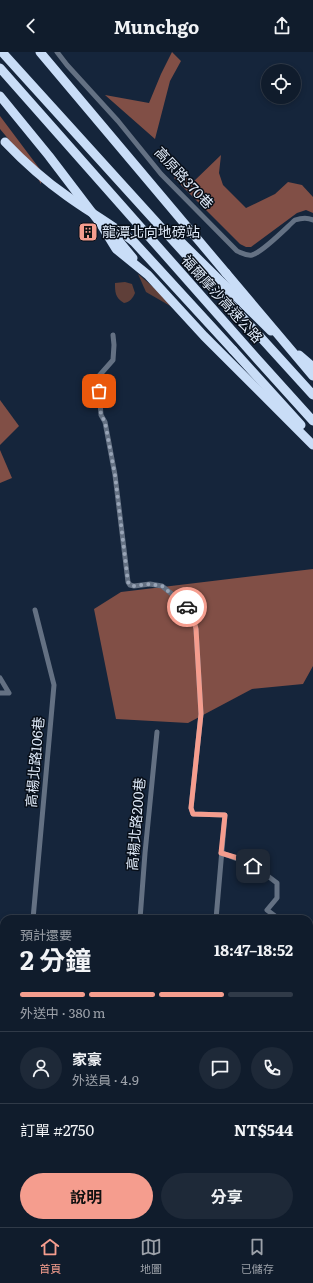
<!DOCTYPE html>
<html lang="zh-TW">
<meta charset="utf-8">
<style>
:root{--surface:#101c2c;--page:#1e2938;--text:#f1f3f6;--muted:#9ca1a9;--line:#303a48;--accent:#f59d8e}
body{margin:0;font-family:Literata,"Noto Sans TC",serif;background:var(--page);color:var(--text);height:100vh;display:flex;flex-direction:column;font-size:15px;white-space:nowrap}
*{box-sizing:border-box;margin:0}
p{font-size:13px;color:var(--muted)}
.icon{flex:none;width:22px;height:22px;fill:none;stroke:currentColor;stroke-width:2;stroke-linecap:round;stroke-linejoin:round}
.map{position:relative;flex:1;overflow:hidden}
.sheet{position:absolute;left:0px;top:863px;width:313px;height:312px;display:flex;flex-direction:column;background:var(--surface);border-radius:12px 12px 0 0;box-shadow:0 2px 6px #0003,0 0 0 1px var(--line)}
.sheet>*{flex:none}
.tools{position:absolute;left:261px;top:12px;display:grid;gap:8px}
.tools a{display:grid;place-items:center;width:40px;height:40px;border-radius:50%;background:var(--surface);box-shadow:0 2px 6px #0003,0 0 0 1px var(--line);font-size:20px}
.pin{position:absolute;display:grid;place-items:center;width:34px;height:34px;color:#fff;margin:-17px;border-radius:8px;box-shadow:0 2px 6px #0006}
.courier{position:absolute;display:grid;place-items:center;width:40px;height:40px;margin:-20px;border:3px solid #f59d8e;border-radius:50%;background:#fff;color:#222;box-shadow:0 1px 5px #0007}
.headline em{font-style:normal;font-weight:700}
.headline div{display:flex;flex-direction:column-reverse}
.headline{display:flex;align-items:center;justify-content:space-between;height:68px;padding:0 20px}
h1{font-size:26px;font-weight:700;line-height:30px}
.bar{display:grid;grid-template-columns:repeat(4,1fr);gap:6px 4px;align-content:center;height:48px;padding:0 20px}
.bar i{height:5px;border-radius:3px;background:var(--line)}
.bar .active{background:var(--accent)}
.bar p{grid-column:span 4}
.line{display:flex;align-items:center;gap:10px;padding:0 20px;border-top:1px solid var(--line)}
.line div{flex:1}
.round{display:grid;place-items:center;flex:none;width:42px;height:42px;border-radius:21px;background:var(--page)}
.cta{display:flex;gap:8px;margin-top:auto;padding:8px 20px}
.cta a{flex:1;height:46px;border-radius:24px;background:var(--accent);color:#111;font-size:16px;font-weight:700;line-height:46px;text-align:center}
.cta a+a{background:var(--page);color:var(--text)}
header{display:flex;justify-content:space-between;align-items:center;height:52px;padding:0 20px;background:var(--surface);font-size:18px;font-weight:700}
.menu{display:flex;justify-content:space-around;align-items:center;height:56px;border-top:1px solid var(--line);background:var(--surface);font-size:11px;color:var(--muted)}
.menu a{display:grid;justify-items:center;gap:2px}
.menu .active{color:var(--accent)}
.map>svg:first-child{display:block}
</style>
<header><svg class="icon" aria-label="back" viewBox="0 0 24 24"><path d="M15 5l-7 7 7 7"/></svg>Munchgo<svg class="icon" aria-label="share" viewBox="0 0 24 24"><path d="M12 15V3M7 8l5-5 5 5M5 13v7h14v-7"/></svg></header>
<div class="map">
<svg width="313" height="1175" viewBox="0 0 313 1175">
<rect width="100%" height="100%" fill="#15253b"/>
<!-- green -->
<g fill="#5f3f39">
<polygon points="138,222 160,241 172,255 146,240"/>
<path d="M125,230L132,232L135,241C133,246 130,250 124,251C115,246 115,240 115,231Z"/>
</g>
<!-- forest -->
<g fill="#814f46">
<polygon points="172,0 181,9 170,29 155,87 105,43 149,51 161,22"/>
<polygon points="0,64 42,120 41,132 31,114 0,77"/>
<polygon points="221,103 219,121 223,133 246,156 275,142 288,130 302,133 313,145 313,161 306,158 297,161 251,195 246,195 240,192 174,126 180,120 192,131"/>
<polygon points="0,348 19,374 0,393"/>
<polygon points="0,398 12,426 0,431"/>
<polygon points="313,517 313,614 303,632 252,637 188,671 116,667 94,557 121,540"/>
</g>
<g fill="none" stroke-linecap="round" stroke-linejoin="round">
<!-- minor -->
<g stroke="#647183" stroke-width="5">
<path d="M57,0L67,13L118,69L161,122L237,199C242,201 246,204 252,203C263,200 286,176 295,168C301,166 307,165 313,168"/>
<polyline points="113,283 114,293 113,308 98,325 101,363 105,370 115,423 128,530 130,533 134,534 150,532 162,534 183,551 192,561 196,577 201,662 191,756 193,762 225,763 216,867"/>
<polyline points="0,626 9,641 0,641"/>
<path d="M221,801C244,808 259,817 277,831V846L267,858L279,867"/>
<polyline points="33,867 54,633 35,558"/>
<polyline points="140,867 145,801 157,680"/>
<polyline points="310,910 313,904"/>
</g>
<!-- tertiary -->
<g stroke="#647183" stroke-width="6">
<polyline points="309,911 313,911"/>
<polyline points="0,918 4,919"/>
</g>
<!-- motorway -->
<g stroke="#c9ddf7" stroke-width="9">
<polyline points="2,0 313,343"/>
<polyline points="40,0 226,221"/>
<polyline points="0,16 258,308 313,369"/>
<polyline points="0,44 49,104 100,171 116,197 148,223 204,284 313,393"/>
<polyline points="109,177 133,206"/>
<polyline points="182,191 271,279"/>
<polyline points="233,298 301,373"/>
<polyline points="299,303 313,315"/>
</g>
<!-- motorway-bridge -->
<g stroke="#c9ddf7" stroke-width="9">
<path d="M5,90C24,110 44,128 67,144C89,160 113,173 134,190L233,298"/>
<polyline points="226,221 313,324"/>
</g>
</g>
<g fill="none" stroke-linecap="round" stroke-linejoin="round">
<!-- done -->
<polyline stroke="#98a4b6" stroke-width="4" stroke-dasharray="0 7.2" points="99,339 101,363 105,370 115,423 128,530 130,533 134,534 150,532 162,534 187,555"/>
<!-- route -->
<polyline stroke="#f59d8e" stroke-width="5" points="187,555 192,561 196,577 201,662 191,756 193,762 225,763 221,801 241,807 253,814"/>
</g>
<!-- icons -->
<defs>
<symbol id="building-square" viewBox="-11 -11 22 22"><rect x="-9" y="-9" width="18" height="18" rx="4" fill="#f59d8e" stroke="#070e18"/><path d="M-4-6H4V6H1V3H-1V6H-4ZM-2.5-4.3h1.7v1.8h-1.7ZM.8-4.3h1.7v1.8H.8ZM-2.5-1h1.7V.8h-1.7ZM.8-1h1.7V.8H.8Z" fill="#111"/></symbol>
</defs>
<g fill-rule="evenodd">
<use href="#building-square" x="77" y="169" width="22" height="22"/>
</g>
<g text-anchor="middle" stroke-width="3" stroke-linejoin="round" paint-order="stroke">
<!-- street labels -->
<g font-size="14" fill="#dee9f8" stroke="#070e18">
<text transform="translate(184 126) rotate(47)" y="5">高原路370巷</text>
<text transform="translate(222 247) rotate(48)" y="5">福爾摩沙高速公路</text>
<text transform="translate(35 710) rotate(-85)" y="5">高楊北路106巷</text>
<text transform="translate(136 772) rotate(-85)" y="5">高楊北路200巷</text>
</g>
<!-- poi labels -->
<g font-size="14" fill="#dee9f8" stroke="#070e18" text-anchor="start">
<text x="102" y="185">龍潭北向地磅站</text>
</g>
</g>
</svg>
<div class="tools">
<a><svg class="icon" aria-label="locate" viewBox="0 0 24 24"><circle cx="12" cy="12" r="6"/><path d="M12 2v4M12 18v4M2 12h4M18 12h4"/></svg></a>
</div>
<div class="pin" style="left:99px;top:339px;background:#ea580c"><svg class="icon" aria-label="bag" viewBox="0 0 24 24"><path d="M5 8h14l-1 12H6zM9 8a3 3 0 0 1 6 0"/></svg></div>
<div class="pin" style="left:253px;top:814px;background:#1f2937"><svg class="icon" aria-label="home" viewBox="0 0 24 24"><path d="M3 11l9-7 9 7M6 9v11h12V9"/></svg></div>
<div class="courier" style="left:187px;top:555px"><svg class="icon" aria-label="car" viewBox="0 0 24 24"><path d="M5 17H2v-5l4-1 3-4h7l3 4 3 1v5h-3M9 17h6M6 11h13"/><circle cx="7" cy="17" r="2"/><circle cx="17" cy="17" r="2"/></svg></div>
<section class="sheet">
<div class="headline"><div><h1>2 分鐘</h1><p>預計還要</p></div><em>18:47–18:52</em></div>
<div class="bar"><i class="active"></i><i class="active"></i><i class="active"></i><i></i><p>外送中 · 380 m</p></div>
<div class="line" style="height:72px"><a class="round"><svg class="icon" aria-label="person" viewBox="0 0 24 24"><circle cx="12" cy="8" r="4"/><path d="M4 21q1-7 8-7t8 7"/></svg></a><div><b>家豪</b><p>外送員 · 4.9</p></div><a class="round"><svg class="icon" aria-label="chat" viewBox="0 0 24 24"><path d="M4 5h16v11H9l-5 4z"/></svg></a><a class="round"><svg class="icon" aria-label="phone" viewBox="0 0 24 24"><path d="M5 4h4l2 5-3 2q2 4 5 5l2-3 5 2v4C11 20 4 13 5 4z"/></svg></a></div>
<div class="line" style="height:52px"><div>訂單 #2750</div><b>NT$544</b></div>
<div class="cta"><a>說明</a><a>分享</a></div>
</section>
</div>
<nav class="menu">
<a class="active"><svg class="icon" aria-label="home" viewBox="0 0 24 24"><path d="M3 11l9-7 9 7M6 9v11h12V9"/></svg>首頁</a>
<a><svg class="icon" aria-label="map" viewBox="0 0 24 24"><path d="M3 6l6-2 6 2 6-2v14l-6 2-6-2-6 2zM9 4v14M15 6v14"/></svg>地圖</a>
<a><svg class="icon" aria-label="saved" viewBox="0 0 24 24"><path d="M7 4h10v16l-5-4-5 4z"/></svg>已儲存</a>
</nav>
